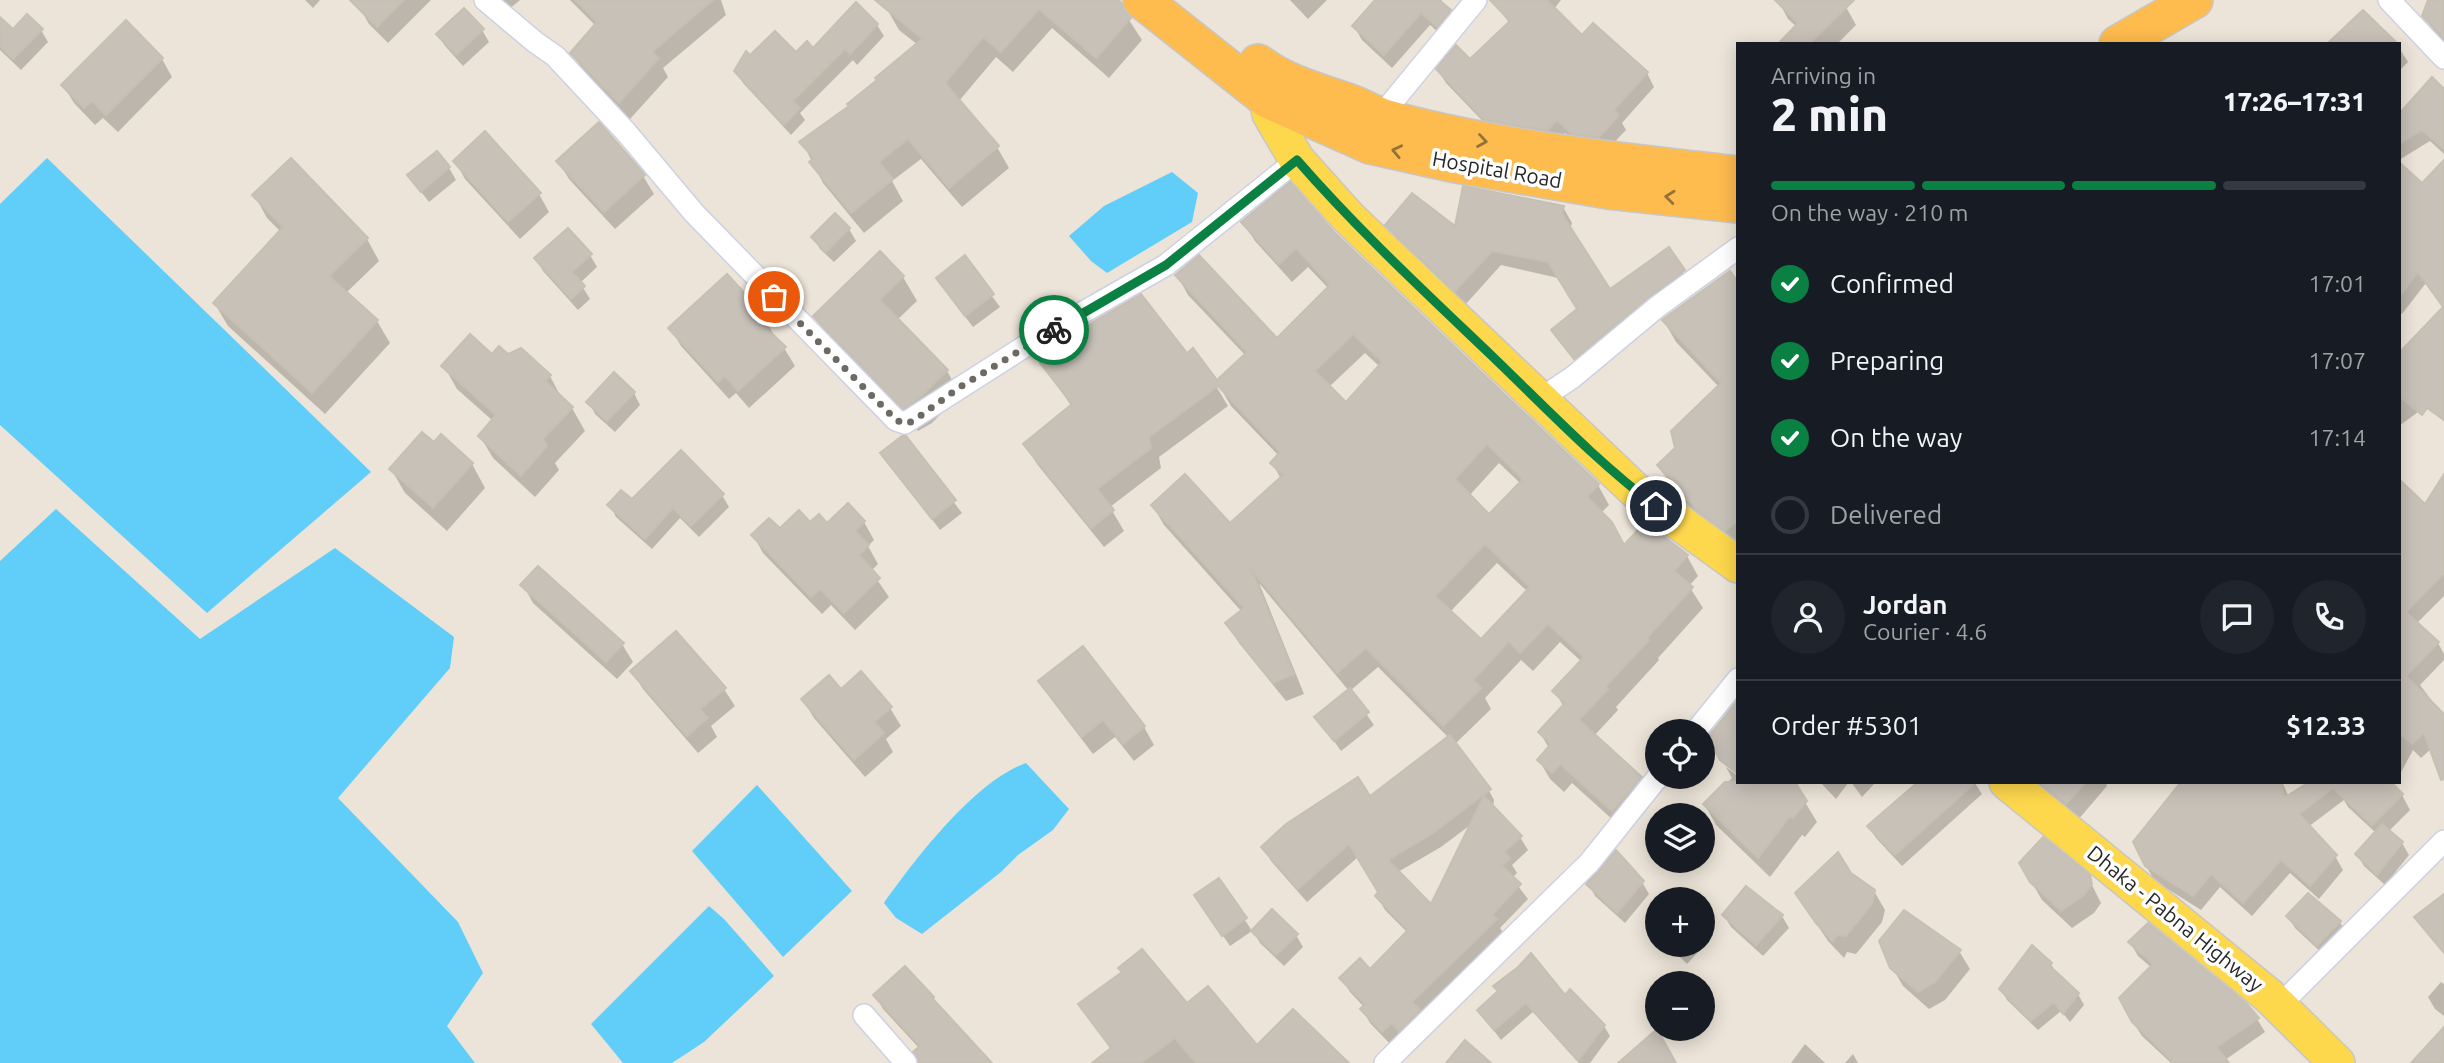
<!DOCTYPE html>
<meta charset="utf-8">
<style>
:root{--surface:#171b24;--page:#20242c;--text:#f1f3f6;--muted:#9ea1a6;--line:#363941;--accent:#0b8043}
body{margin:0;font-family:Ubuntu,sans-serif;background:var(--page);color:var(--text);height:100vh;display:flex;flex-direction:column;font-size:26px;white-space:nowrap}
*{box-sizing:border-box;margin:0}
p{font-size:23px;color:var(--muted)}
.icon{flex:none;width:38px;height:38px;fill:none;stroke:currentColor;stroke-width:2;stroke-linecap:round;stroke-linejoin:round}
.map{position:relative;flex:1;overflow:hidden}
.sheet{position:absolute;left:1736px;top:42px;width:665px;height:742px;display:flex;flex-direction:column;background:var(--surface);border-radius:0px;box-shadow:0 4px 18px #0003}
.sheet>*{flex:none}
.buttons{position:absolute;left:1645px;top:719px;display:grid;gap:14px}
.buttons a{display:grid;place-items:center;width:70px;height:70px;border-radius:50%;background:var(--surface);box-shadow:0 4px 18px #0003;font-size:35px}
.pin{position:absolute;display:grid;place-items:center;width:60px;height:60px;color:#fff;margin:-30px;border:4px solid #fff;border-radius:50%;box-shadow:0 2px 7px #0007}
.courier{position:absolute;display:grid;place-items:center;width:70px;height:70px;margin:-35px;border:5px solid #0b8043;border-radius:50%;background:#fff;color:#222;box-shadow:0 2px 9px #0007}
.overview em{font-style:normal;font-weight:800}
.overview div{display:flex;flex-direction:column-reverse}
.overview{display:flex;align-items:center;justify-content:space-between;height:119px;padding:0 35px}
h1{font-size:46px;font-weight:800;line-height:52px}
.bar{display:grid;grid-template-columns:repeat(4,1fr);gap:10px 7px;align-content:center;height:84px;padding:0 35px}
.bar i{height:9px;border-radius:5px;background:var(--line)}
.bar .selected{background:var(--accent)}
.bar p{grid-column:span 4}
.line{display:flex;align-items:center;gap:18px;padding:0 35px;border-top:2px solid var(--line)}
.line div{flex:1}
.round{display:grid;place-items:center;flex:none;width:74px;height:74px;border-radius:37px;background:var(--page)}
ol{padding:0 35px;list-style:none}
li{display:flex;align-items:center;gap:21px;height:77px}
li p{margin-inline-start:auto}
li .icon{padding:7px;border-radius:50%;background:var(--accent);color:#fff;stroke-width:4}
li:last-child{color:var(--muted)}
li i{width:38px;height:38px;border:4px solid var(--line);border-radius:50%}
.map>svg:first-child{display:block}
</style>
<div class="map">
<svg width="2444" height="1063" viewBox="0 0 2444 1063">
<rect width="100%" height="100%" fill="#ece4d8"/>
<!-- water -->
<g fill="#60cef9">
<polygon points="47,158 371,472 207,613 0,425 0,204"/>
<polygon points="1172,172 1198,193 1192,222 1107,273 1091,261 1069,236 1104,206"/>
<polygon points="56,509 200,639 335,548 454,637 450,668 338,798 458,922 483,973 447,1026 475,1063 0,1063 0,561"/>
<path d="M1026,763L1069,809L1053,830L1018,855L1001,872L922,934L896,918L884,903C916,858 974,782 1026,763Z"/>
<polygon points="757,785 852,891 783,957 692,851"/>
<polygon points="709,906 724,919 774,976 704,1042 672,1063 623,1063 591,1024"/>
</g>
<!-- shadow -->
<g fill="#0003" fill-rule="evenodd">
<polygon points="305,0 320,0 313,8"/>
<polygon points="365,0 431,0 388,43 369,24 359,7"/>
<polygon points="489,0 520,0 508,10"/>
<polygon points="570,0 721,0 726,15 663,68 668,77 630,119 583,71 572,53 596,26"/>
<polygon points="895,0 1116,0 1142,40 1109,78 1052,28 1013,72 996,57 959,101 997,147 1009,168 962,207 921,159 892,181 903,201 864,233 823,183 802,142 851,107 918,45 899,30 887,9"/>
<polygon points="1290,0 1327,0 1308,19"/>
<polygon points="1377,0 1442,0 1440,3 1449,11 1457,25 1446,39 1430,25 1392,68 1362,40 1354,26"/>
<polygon points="1493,0 1561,0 1554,9 1582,38 1647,73 1654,87 1622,123 1626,130 1607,150 1581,147 1565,133 1556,143 1494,133 1446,83 1438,70 1470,61 1510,24"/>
<polygon points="1838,0 1846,7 1856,25 1837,44 1780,44 1797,27 1788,19 1778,0"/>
<polygon points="2430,0 2444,0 2444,42 2431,28 2424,15"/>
<polygon points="0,19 13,31 41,30 48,42 21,70 0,50"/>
<polygon points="126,23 162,59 172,77 118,132 103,118 95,125 74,103 63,85"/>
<polygon points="877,25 884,36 857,65 853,60 800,113 805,120 791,135 743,83 736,71 750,58 796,54 813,50"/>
<polygon points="482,30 489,42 463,66 445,46 438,34"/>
<polygon points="2399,48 2408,62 2399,71"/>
<polygon points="2444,91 2444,154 2430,141 2399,160 2399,117"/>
<polygon points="291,161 367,239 379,261 346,293 377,321 390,343 325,414 228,326 215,304 281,232 267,218 255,196"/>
<polygon points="455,161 539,194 549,212 520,239 465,179"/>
<polygon points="558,161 643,176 654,194 615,229 569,179"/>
<polygon points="2444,162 2444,308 2426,283 2402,314 2399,312 2399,165 2422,185"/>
<polygon points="449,168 456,180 429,202 409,176"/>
<polygon points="1563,207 1572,223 1570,230 1609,292 1669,250 1692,287 1584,374 1553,330 1579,310 1558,278 1501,265 1465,305 1397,241 1388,225 1456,229"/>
<path d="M1243,222L1333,233L1598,485L1609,505L1601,513L1624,547L1687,556L1698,576L1689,586L1703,608L1658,658L1659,660L1616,707L1618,710L1594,736L1640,778L1651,797L1624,830L1572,783L1564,792L1550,779L1539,760L1549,748L1540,733L1564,707L1555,692L1582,662L1560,642L1533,671L1521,660L1485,698L1491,709L1455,744L1486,785L1494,800L1493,808L1520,837L1528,850L1512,865L1517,873L1512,878L1528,899L1500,928L1504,934L1391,1045L1370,1023L1362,1009L1364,1007L1350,992L1342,979L1370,971L1408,933L1385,910L1377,896L1380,893L1358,857L1307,902L1271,861L1263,847L1370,798L1449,738L1378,667L1350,691L1374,725L1341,751L1317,717L1349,691L1259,583L1304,694L1286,701L1239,643L1227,624L1242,612L1164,525L1153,506L1230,525L1281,479L1272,463L1279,456L1231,406L1220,387L1213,381L1228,406L1159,457L1161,468L1110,507L1124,531L1104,547L1037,464L1025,444L1072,407L1042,363L1187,355L1217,383L1246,356L1188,295L1177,275L1277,340L1329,289L1308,267L1292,282L1255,241ZM1365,353L1380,367L1346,404L1329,387ZM1499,463L1521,484L1489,517L1469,496ZM1497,563L1528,592L1481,642L1450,612ZM1473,823L1431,907L1398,872L1441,847Z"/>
<polygon points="849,229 856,241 834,262 820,249 813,237"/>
<polygon points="880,253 903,277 917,301 897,320 947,371 960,394 932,423 918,431 829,340 815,317"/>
<polygon points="590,255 597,267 580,283 590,299 578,310 543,271 536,259"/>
<polygon points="964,258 1000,307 973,327 945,290"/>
<polygon points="1738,285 1738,551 1713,533 1671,486 1659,465 1677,449 1719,387 1676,342 1664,321"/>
<polygon points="2444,308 2444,393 2399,426 2399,356"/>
<polygon points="762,315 773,333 771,335 784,348 795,366 749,408 736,393 729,399 681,346 670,328"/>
<polygon points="492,356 508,356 550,376 562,399 572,408 585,431 555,463 559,470 535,497 493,458 480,436 493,421 457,389 444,366"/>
<polygon points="634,393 640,405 615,432 595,414 589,402"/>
<polygon points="905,438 962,513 940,530 882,453"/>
<polygon points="434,445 472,464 485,488 447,531 405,493 391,469"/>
<polygon points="2399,482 2426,506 2444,488 2444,596 2416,624 2438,643 2444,654 2444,660 2420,685 2444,717 2444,773 2432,748 2421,758 2413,750 2399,776"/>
<polygon points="722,495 729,507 699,537 680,518 652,549 616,517 610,505"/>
<polygon points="864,522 874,540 868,546 878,564 871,571 889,597 855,630 831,605 822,614 763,553 753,535"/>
<polygon points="523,585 622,644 633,662 617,679 533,603"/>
<polygon points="1082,649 1144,727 1154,745 1134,761 1115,737 1093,754 1051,699 1041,681"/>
<polygon points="632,671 724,689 735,706 711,726 717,737 698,753 643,689"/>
<polygon points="841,691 890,708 901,726 886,739 893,752 865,777 814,718 803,700"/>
<polygon points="1726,767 1738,776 1738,782 1805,802 1817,822 1805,837 1802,835 1770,877 1716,825 1705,805 1732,778"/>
<polygon points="1820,782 1849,782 1836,799"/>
<polygon points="1851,782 1876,782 1862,797"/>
<polygon points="1920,782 1975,783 1982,794 1902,866 1876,838 1869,827"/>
<polygon points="2029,782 2106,782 2107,786 2077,821"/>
<polygon points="2183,782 2282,782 2289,797 2312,782 2396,782 2393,787 2402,795 2410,810 2388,832 2402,843 2409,855 2385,885 2364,866 2357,854 2376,833 2348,807 2344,800 2308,827 2335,856 2343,870 2319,899 2290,873 2252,916 2220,887 2201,910 2155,881 2146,866"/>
<polygon points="2088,877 2101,903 2094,913 2072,928 2042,900 2031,881"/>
<polygon points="1219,880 1252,931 1230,946 1203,907"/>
<polygon points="1642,882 1649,894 1625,923 1595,896 1589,884"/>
<polygon points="1747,888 1782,916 1789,928 1763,956 1731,927 1724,916"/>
<polygon points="1874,891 1885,910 1882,922 1856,954 1847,952 1844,958 1828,941 1808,911"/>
<polygon points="2288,916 2340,922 2346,934 2325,956 2295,928"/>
<polygon points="1703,927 1710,939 1687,964 1668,945 1703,945"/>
<polygon points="1253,931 1296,935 1303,947 1284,966 1260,943"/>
<polygon points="2130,942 2257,1019 2265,1032 2225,1060 2227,1063 2171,1063 2142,1036 2133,1022 2152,968 2138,956"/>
<polygon points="1959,951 1970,969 1945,1000 1929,1009 1903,986 1892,967"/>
<polygon points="2051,964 2057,975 2078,994 2084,1005 2070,1022 2061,1011 2038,1030 2007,1000 2001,989"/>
<polygon points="2441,982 2444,984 2444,1016 2435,1009 2428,997"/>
<polygon points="1499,993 1564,997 1604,1026 1610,1036 1590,1063 1579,1063 1533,1012 1501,1040 1479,1011"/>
<polygon points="875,995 990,1063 920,1063 919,1048 883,1009"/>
<polygon points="1081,1004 1187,1006 1257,1048 1346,1063 1095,1063 1111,1050"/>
<polygon points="1805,1044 1825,1063 1791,1063"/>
<polygon points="1853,1054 1858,1063 1845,1063"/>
</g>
<!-- building -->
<g fill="#c7c1b8" stroke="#c7c0b2" stroke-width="2" fill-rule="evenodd">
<polygon points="350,0 404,0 377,27"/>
<polygon points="575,0 713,0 652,52 659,58 619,103 570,53 597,22"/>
<polygon points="875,0 1119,0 1131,18 1096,58 1039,9 1001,52 983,37 945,83 999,146 949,188 908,139 879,162 893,179 851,213 809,162 814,158 799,142 849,106 847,104 877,80 875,78 922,39"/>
<polygon points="1375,0 1439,0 1451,10 1437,27 1421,13 1384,55 1352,26"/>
<polygon points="1490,0 1547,0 1582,35 1593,23 1648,72 1614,110 1619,115 1599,137 1572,134 1557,120 1548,130 1484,120 1436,69 1456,45 1470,59 1510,21"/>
<polygon points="1775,0 1854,0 1809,44 1778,44 1798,23"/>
<polygon points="2428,0 2444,0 2444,38 2422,16"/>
<polygon points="856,2 878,24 850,54 845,49 793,101 800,108 784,125 734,71 746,51 750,55 775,31 796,52 807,41 813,48"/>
<polygon points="464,8 484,29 456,55 436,34"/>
<polygon points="2363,10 2398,44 2327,44"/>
<polygon points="27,14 43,29 13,59 0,46 0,17 13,29"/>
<polygon points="126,20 163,58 106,115 92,101 84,108 61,85"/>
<polygon points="2432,77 2444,89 2444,149 2422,130 2399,144 2399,114"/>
<polygon points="599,122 645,175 604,212 556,161"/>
<polygon points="485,131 541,193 508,222 453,161"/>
<polygon points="437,151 450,167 421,192 407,175"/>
<polygon points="291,158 368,238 329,276 378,320 312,393 213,303 283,227 252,195"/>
<polygon points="2444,160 2444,420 2427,408 2422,415 2399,396 2399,353 2443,307 2418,272 2399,297 2399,162 2422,183"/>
<path d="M1290,182L1334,232L1599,484L1587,497L1612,522L1624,545L1645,522L1688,555L1674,571L1693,587L1647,638L1649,640L1605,687L1608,689L1579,720L1642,777L1612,811L1560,764L1552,773L1537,760L1551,744L1538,732L1565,703L1552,691L1584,657L1548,624L1520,653L1509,641L1473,680L1481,688L1443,726L1366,648L1337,673L1251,569L1294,674L1273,683L1225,623L1244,608L1151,505L1185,474L1230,523L1283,475L1270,463L1280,452L1218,386L1149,437L1151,448L1097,489L1114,510L1091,528L1023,444L1072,404L1040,363L1096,320L1141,294L1187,353L1193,348L1217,380L1247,352L1175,275L1199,255L1277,338L1330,285L1296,248L1279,264L1241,222ZM1353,334L1382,362L1346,402L1315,371ZM1487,444L1523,479L1489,514L1455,479ZM1485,544L1530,587L1481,639L1435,596Z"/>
<polygon points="1463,186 1564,206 1562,214 1610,289 1669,247 1685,270 1649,297 1574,359 1551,330 1577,309 1548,262 1492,251 1455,291 1385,225 1412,193 1455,226"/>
<polygon points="835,213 850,228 826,252 811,237"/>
<polygon points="568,228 592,254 572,272 585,286 571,299 534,258"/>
<polygon points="880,251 904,276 880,300 948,370 918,399 903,409 813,316"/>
<polygon points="965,255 994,294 965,316 936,278"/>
<polygon points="1730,271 1738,282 1738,520 1725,531 1698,511 1657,465 1675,448 1671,431 1721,383 1662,320"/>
<polygon points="727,274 764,314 758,320 786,347 738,391 725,376 718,382 668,328"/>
<polygon points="470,334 492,354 499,346 508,354 521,348 551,375 545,381 573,407 543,439 547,446 521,476 478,436 496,415 441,366"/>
<polygon points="614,372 635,392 607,421 586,402"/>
<polygon points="422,432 434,442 441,434 473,463 433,508 389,469"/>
<polygon points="902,436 906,436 956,500 932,519 880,453"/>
<polygon points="681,450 724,494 691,526 673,508 645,539 607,505 621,490 632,499"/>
<polygon points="2444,474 2444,573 2406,612 2439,642 2406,676 2444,714 2444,779 2441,780 2424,733 2412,744 2399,733 2399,479 2425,504"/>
<polygon points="848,503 865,521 855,531 869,545 859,555 880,578 844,613 820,589 811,597 751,535 769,518 780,528 799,510 810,522 819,514 827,523"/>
<polygon points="538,566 624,643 606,662 520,585"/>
<polygon points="676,631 726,688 700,709 708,718 687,736 630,671"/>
<polygon points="1083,646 1145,726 1123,744 1103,720 1082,737 1038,681"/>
<polygon points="861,671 892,707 874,722 884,733 854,760 801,699 829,675 841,689"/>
<polygon points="1350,688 1369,712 1334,741 1314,717"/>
<polygon points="1738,700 1738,774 1720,760 1708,737"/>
<polygon points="1450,735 1491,789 1433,833 1388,860 1431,904 1484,796 1522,836 1504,852 1510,858 1502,866 1521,884 1492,915 1497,919 1412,1002 1420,1010 1399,1031 1392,1023 1382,1032 1360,1009 1365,1004 1339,978 1360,958 1370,969 1408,930 1375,896 1378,892 1349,844 1298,889 1261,847 1286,824 1358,777 1370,796"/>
<polygon points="1725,782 1795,782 1807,801 1793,818 1790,816 1758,858 1703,804"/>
<polygon points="1918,782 1976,782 1895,855 1867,826"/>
<polygon points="2039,782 2086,782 2066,804"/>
<polygon points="2181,782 2281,782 2284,798 2309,782 2391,782 2403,794 2372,825 2333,788 2299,814 2337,855 2310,886 2281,860 2243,903 2211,874 2193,896 2145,866 2133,842"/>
<polygon points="2382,824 2403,842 2377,875 2355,854"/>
<polygon points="2043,837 2090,875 2092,884 2084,895 2061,911 2030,882 2019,863"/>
<polygon points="1616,850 1644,881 1617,913 1586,884"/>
<polygon points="1838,852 1851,873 1875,890 1872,904 1846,936 1837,935 1833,942 1815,922 1795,893"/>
<polygon points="1219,878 1247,918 1222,936 1194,895"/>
<polygon points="1746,886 1783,915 1756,945 1722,915"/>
<polygon points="2308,893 2341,921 2317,946 2286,916"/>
<polygon points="2444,894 2444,953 2414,917"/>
<polygon points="1272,909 1298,934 1276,955 1251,931"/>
<polygon points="1904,910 1961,950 1935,982 1918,992 1890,968 1879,941"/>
<polygon points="2148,923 2246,1003 2259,1018 2217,1047 2229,1063 2174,1063 2132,1022 2119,998 2153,964 2128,942"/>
<polygon points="2032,945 2052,963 2050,966 2079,993 2063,1014 2054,1002 2031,1021 1999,989"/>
<polygon points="1142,949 1187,1003 1208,986 1257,1045 1293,1009 1349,1063 1196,1063 1175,1038 1141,1063 1092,1063 1111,1048 1078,1004 1122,972 1118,968"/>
<polygon points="1531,953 1565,995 1570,989 1605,1025 1578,1061 1526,1003 1494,1030 1477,1010 1498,991 1493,986 1518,967"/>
<polygon points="905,966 934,997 933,999 992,1063 919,1063 913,1052 920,1046 873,995"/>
<polygon points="2444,1027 2444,1063 2411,1063"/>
<polygon points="1657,1029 1676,1063 1618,1063"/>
<polygon points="1465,1040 1491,1063 1446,1063"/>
</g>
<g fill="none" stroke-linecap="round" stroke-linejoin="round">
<defs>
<g id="minor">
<polyline points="485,0 535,42 555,56 626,132 694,213 896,420 905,423 1038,338 1166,265 1297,160"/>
<polyline points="2389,0 2444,58"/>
<polyline points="1380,117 1476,0"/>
<polyline points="1539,400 1573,377 1657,307 1738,248"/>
<polyline points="1695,732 1738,679"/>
<polyline points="2279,1006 2444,841"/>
<polyline points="864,1015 906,1063"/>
<polyline points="1385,1063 1589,863 1658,777"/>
</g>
<g id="primary">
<polyline points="1276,80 1267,99 1270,114 1297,160 1348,217 1636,491 1738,565"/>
<polyline points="2007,782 2269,996 2337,1063"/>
</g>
<g id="trunk">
<polyline points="1142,0 1267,99 1370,145 1451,163 1608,190 1738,204"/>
<polyline points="2118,44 2194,0"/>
<path d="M1258,63C1286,84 1316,91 1350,103C1362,107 1372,114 1384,118C1499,150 1619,161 1738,175"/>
</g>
</defs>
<!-- minor casing -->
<use href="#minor" stroke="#cdd1e3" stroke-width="24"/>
<!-- primary casing -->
<use href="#primary" stroke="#c7c7c7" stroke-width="38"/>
<!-- trunk casing -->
<use href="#trunk" stroke="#c7c7c7" stroke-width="40"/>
<!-- minor -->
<use href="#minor" stroke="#fff" stroke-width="21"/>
<!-- primary -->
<use href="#primary" stroke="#fdd74c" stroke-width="35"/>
<!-- trunk -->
<use href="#trunk" stroke="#febb4e" stroke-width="37"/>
</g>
<!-- one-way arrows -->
<defs><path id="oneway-chevron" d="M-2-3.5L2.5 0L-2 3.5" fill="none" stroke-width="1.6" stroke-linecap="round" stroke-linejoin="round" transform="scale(1.75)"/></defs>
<g stroke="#93723b">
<use href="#oneway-chevron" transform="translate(1482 141) rotate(9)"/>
<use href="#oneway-chevron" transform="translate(1397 151) rotate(-168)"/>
<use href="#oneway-chevron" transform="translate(1670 197) rotate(-174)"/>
</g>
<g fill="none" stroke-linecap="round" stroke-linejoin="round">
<!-- done -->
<polyline stroke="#6d6a66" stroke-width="7" stroke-dasharray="0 12.6" points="774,297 896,420 905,424 913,421 960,387 1054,330"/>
<!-- route -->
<path stroke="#0b8043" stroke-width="9" d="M1054,330L1166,265L1297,160C1358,230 1425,292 1492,356C1543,405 1599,464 1656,506"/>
</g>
<g text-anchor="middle" stroke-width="7" stroke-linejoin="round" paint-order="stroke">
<!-- street labels -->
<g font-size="21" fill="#282828" stroke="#fff">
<text transform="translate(1497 170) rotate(10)" y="7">Hospital Road</text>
<text transform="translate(2175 919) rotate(39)" y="7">Dhaka - Pabna Highway</text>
</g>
</g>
</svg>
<div class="buttons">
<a><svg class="icon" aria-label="locate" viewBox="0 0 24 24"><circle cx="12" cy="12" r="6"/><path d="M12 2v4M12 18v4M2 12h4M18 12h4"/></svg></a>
<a><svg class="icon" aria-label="layers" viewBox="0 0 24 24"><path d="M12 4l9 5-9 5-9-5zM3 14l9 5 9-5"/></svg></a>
<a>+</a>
<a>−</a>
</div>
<div class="pin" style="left:774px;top:297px;background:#ea580c"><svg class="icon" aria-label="bag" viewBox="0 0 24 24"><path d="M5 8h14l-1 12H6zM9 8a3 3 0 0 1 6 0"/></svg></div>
<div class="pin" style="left:1656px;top:506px;background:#1f2937"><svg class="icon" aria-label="home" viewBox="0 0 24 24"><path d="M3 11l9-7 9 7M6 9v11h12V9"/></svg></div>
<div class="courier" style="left:1054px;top:330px"><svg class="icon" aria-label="bike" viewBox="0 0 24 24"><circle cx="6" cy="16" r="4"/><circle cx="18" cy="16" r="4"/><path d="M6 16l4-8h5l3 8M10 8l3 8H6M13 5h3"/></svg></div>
<section class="sheet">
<div class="overview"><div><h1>2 min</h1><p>Arriving in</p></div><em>17:26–17:31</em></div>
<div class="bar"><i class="selected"></i><i class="selected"></i><i class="selected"></i><i></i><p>On the way · 210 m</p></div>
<ol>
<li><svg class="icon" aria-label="check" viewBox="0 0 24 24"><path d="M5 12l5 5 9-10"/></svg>Confirmed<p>17:01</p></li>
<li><svg class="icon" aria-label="check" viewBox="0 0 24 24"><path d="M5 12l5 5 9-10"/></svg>Preparing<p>17:07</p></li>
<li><svg class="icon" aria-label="check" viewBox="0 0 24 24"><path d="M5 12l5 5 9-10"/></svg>On the way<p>17:14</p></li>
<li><i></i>Delivered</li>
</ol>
<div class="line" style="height:126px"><a class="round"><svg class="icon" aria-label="person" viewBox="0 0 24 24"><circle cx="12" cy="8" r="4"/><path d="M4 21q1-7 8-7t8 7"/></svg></a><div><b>Jordan</b><p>Courier · 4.6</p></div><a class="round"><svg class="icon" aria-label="chat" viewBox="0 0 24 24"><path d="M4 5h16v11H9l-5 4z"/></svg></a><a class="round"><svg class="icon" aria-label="phone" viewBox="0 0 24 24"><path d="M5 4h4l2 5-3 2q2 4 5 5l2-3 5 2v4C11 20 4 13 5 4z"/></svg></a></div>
<div class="line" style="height:91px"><div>Order #5301</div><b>$12.33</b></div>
</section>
</div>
